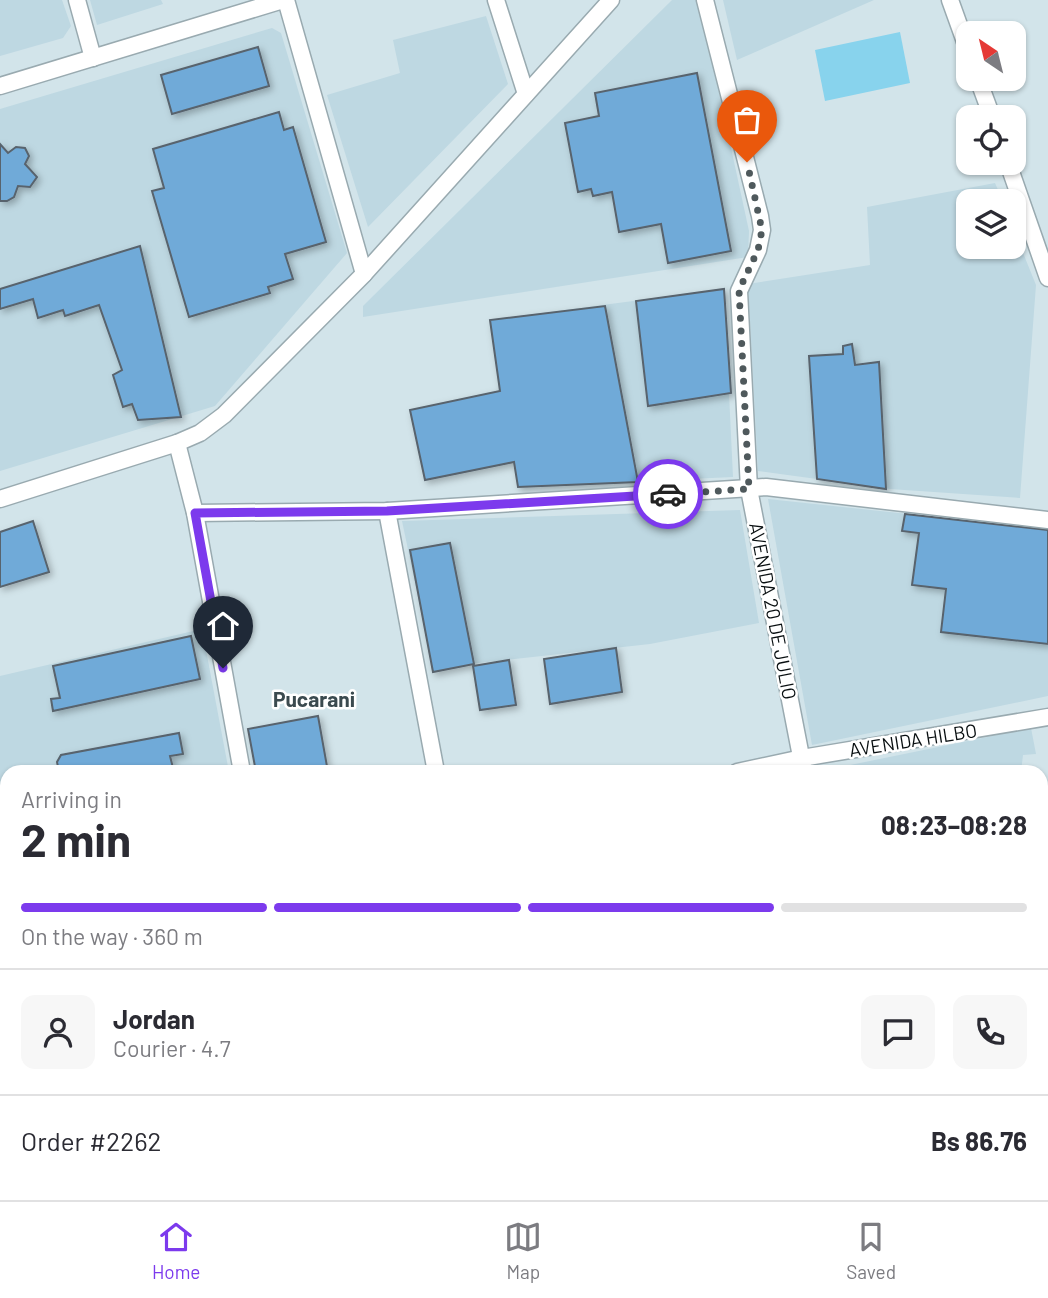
<!DOCTYPE html>
<meta charset="utf-8">
<style>
:root{--surface:#fff;--page:#f7f7f7;--text:#2b2b33;--muted:#7c7c81;--line:#e1e1e2;--accent:#7c3aed}
body{margin:0;font-family:Barlow,sans-serif;background:var(--page);color:var(--text);height:100vh;display:flex;flex-direction:column;font-size:26px;white-space:nowrap}
*{box-sizing:border-box;margin:0}
p{font-size:23px;color:var(--muted)}
.icon{flex:none;width:38px;height:38px;fill:none;stroke:currentColor;stroke-width:2;stroke-linecap:round;stroke-linejoin:round}
.map{position:relative;flex:1;overflow:hidden}
.drawer{position:absolute;left:0px;top:765px;width:1048px;height:436px;display:flex;flex-direction:column;background:var(--surface);border-radius:21px 21px 0 0;box-shadow:0 2px 5px #0004}
.drawer>*{flex:none}
.needle{width:46px;rotate:325deg}
.tools{position:absolute;left:956px;top:21px;display:grid;gap:14px}
.tools a{display:grid;place-items:center;width:70px;height:70px;border-radius:14px;background:var(--surface);box-shadow:0 2px 5px #0004;font-size:35px}
.pin{position:absolute;display:grid;place-items:center;width:60px;height:60px;color:#fff;margin:-72px -30px;border-radius:50% 50% 50% 0;rotate:-45deg;box-shadow:0 0 7px #0007}
.pin .icon{rotate:45deg}
.courier{position:absolute;display:grid;place-items:center;width:70px;height:70px;margin:-35px;border:5px solid #7c3aed;border-radius:50%;background:#fff;color:#222;box-shadow:0 2px 9px #0007}
.overview em{font-style:normal;font-weight:700}
.overview div{display:flex;flex-direction:column-reverse}
.overview{display:flex;align-items:center;justify-content:space-between;height:119px;padding:0 21px}
h1{font-size:46px;font-weight:700;line-height:52px}
.bar{display:grid;grid-template-columns:repeat(4,1fr);gap:10px 7px;align-content:center;height:84px;padding:0 21px}
.bar i{height:9px;border-radius:5px;background:var(--line)}
.bar .active{background:var(--accent)}
.bar p{grid-column:span 4}
.line{display:flex;align-items:center;gap:18px;padding:0 21px;border-top:2px solid var(--line)}
.line div{flex:1}
.round{display:grid;place-items:center;flex:none;width:74px;height:74px;border-radius:14px;background:var(--page)}
.dock{display:flex;justify-content:space-around;align-items:center;height:98px;border-top:2px solid var(--line);background:var(--surface);font-size:19px;color:var(--muted)}
.dock a{display:grid;justify-items:center;gap:4px}
.dock .active{color:var(--accent)}
.map>svg:first-child{display:block}
</style>
<div class="map">
<svg width="1048" height="1200" viewBox="0 0 1048 1200">
<defs>
<filter id="shadow"><feDropShadow dx="3" dy="3" stdDeviation="3.5" flood-color="#0004"/></filter>
</defs>
<rect width="100%" height="100%" fill="#d2e4ea"/>
<!-- built -->
<g fill="#bed8e2">
<polygon points="0,0 62,0 71,26 63,38 0,56"/>
<polygon points="90,0 161,0 163,4 97,25"/>
<polygon points="672,0 699,0 749,231 748,257 363,317 363,306"/>
<polygon points="723,0 874,0 737,60"/>
<polygon points="486,16 508,84 368,227 327,95 400,73 393,40"/>
<polygon points="272,28 281,33 347,253 215,406 0,471 0,109"/>
<polygon points="995,183 1003,201 968,201 968,247 1013,247 1013,228 1036,285 1020,498 890,489 758,471 748,284 870,265 867,207"/>
<polygon points="724,289 733,477 518,487 490,320"/>
<polygon points="768,499 1048,529 1048,696 812,745"/>
<polygon points="740,510 759,623 650,644 433,668 402,521"/>
<polygon points="202,629 229,772 7,772 7,907 0,908 0,676"/>
<polygon points="1031,728 1036,754 1023,755 1021,772 816,772"/>
<polygon points="1041,822 1048,822 1048,938 1041,941"/>
<polygon points="7,933 7,1021 1,1024 0,934"/>
<polygon points="1048,1016 1048,1106 1041,1142 1041,1017"/>
<polygon points="7,1067 7,1147 0,1122 0,1071"/>
<polygon points="209,1194 306,1194 307,1200 211,1200"/>
<polygon points="334,1194 448,1194 447,1200 335,1200"/>
<polygon points="850,1194 1032,1194 1030,1200 850,1200"/>
</g>
<!-- green -->
<polygon fill="#88d3ed" points="900,32 910,83 825,101 815,50"/>
<!-- building -->
<g fill="#70aad8" stroke="#58636d" stroke-width="2" filter="url(#shadow)">
<polygon points="258,47 269,86 172,114 161,75"/>
<polygon points="697,73 731,251 668,263 661,224 619,232 612,192 593,196 591,189 578,192 565,123 599,116 595,93"/>
<polygon points="279,112 284,130 293,127 326,242 285,254 293,279 268,287 270,293 189,317 152,191 164,188 153,149"/>
<polygon points="0,144 8,153 16,147 25,148 29,156 25,164 37,177 30,187 18,186 14,197 7,201 0,201"/>
<polygon points="140,246 181,417 138,420 132,404 123,407 113,375 122,370 99,305 65,316 63,310 38,318 33,299 0,309 0,289"/>
<polygon points="724,289 731,393 648,406 636,301"/>
<polygon points="605,306 638,482 518,487 514,462 425,480 410,410 500,391 490,320"/>
<polygon points="852,344 855,365 879,362 886,489 817,479 809,356 843,354 843,346"/>
<polygon points="905,514 1048,530 1048,644 941,632 946,589 912,585 919,533 902,531"/>
<polygon points="33,521 49,572 0,587 0,532"/>
<polygon points="450,543 474,664 433,672 410,550"/>
<polygon points="191,636 200,679 53,711 51,699 60,698 53,666"/>
<polygon points="616,648 622,692 550,704 544,659"/>
<polygon points="509,660 516,705 480,710 473,666"/>
<polygon points="318,716 328,772 256,772 248,729"/>
<polygon points="179,733 183,754 170,756 174,772 59,772 57,762 61,755"/>
</g>
<g fill="none" stroke-linecap="round" stroke-linejoin="round">
<defs>
<g id="minor">
<polyline points="77,0 93,58"/>
<polyline points="286,0 364,274"/>
<polyline points="496,0 526,94"/>
<polyline points="705,0 760,216 762,230 758,250 739,291 749,489 804,772"/>
<polyline points="950,0 968,50"/>
<polyline points="978,79 992,117"/>
<polyline points="0,86 283,0"/>
<polyline points="1008,163 1048,278"/>
<polyline points="177,443 195,513 242,772"/>
<polyline points="0,499 177,443 200,433 224,415 364,274 611,0"/>
<polyline points="387,511 436,772"/>
<polyline points="195,513 387,511 766,487 1048,520"/>
<polyline points="737,772 802,758 1048,717"/>
<polyline points="0,920 7,919"/>
<polyline points="1041,1007 1048,1006"/>
<polyline points="320,1194 321,1200"/>
<polyline points="544,1194 545,1200"/>
<polyline points="619,1194 620,1200"/>
<polyline points="700,1194 701,1200"/>
<polyline points="0,1196 15,1194"/>
</g>
</defs>
<!-- minor casing -->
<use href="#minor" stroke="#99aab0" stroke-width="19"/>
<!-- minor -->
<use href="#minor" stroke="#fff" stroke-width="16"/>
</g>
<g fill="none" stroke-linecap="round" stroke-linejoin="round">
<!-- done -->
<polyline stroke="#4f595c" stroke-width="7" stroke-dasharray="0 12.6" points="668,494 749,489 739,290 758,250 762,230 747,162"/>
<!-- route -->
<polyline stroke="#7c3aed" stroke-width="9" points="223,668 195,513 387,511 668,494"/>
</g>
<g text-anchor="middle" stroke-width="5" stroke-linejoin="round" paint-order="stroke">
<!-- street labels -->
<g font-size="19" fill="#080e10" stroke="#fff">
<text transform="translate(773 611) rotate(79)" y="7">AVENIDA 20 DE JULIO</text>
<text transform="translate(913 740) rotate(-9)" y="7">AVENIDA HILBO</text>
</g>
<!-- neighbourhood labels -->
<g font-size="21" font-weight="bold" fill="#3b4a4f" stroke="#fff">
<text x="314" y="707">Pucarani</text>
</g>
</g>
</svg>
<div class="tools">
<a><svg class="needle" viewBox="-14 -14 28 28"><path d="M0-13l5 13h-10z" fill="#e53935"/><path d="M0 13l5-13h-10z" fill="#7c7c81"/></svg></a>
<a><svg class="icon" aria-label="locate" viewBox="0 0 24 24"><circle cx="12" cy="12" r="6"/><path d="M12 2v4M12 18v4M2 12h4M18 12h4"/></svg></a>
<a><svg class="icon" aria-label="layers" viewBox="0 0 24 24"><path d="M12 4l9 5-9 5-9-5zM3 14l9 5 9-5"/></svg></a>
</div>
<div class="pin" style="left:747px;top:162px;background:#ea580c"><svg class="icon" aria-label="bag" viewBox="0 0 24 24"><path d="M5 8h14l-1 12H6zM9 8a3 3 0 0 1 6 0"/></svg></div>
<div class="pin" style="left:223px;top:668px;background:#1f2937"><svg class="icon" aria-label="home" viewBox="0 0 24 24"><path d="M3 11l9-7 9 7M6 9v11h12V9"/></svg></div>
<div class="courier" style="left:668px;top:494px"><svg class="icon" aria-label="car" viewBox="0 0 24 24"><path d="M5 17H2v-5l4-1 3-4h7l3 4 3 1v5h-3M9 17h6M6 11h13"/><circle cx="7" cy="17" r="2"/><circle cx="17" cy="17" r="2"/></svg></div>
<section class="drawer">
<div class="overview"><div><h1>2 min</h1><p>Arriving in</p></div><em>08:23–08:28</em></div>
<div class="bar"><i class="active"></i><i class="active"></i><i class="active"></i><i></i><p>On the way · 360 m</p></div>
<div class="line" style="height:126px"><a class="round"><svg class="icon" aria-label="person" viewBox="0 0 24 24"><circle cx="12" cy="8" r="4"/><path d="M4 21q1-7 8-7t8 7"/></svg></a><div><b>Jordan</b><p>Courier · 4.7</p></div><a class="round"><svg class="icon" aria-label="chat" viewBox="0 0 24 24"><path d="M4 5h16v11H9l-5 4z"/></svg></a><a class="round"><svg class="icon" aria-label="phone" viewBox="0 0 24 24"><path d="M5 4h4l2 5-3 2q2 4 5 5l2-3 5 2v4C11 20 4 13 5 4z"/></svg></a></div>
<div class="line" style="height:91px"><div>Order #2262</div><b>Bs 86.76</b></div>
</section>
</div>
<nav class="dock">
<a class="active"><svg class="icon" aria-label="home" viewBox="0 0 24 24"><path d="M3 11l9-7 9 7M6 9v11h12V9"/></svg>Home</a>
<a><svg class="icon" aria-label="map" viewBox="0 0 24 24"><path d="M3 6l6-2 6 2 6-2v14l-6 2-6-2-6 2zM9 4v14M15 6v14"/></svg>Map</a>
<a><svg class="icon" aria-label="saved" viewBox="0 0 24 24"><path d="M7 4h10v16l-5-4-5 4z"/></svg>Saved</a>
</nav>
